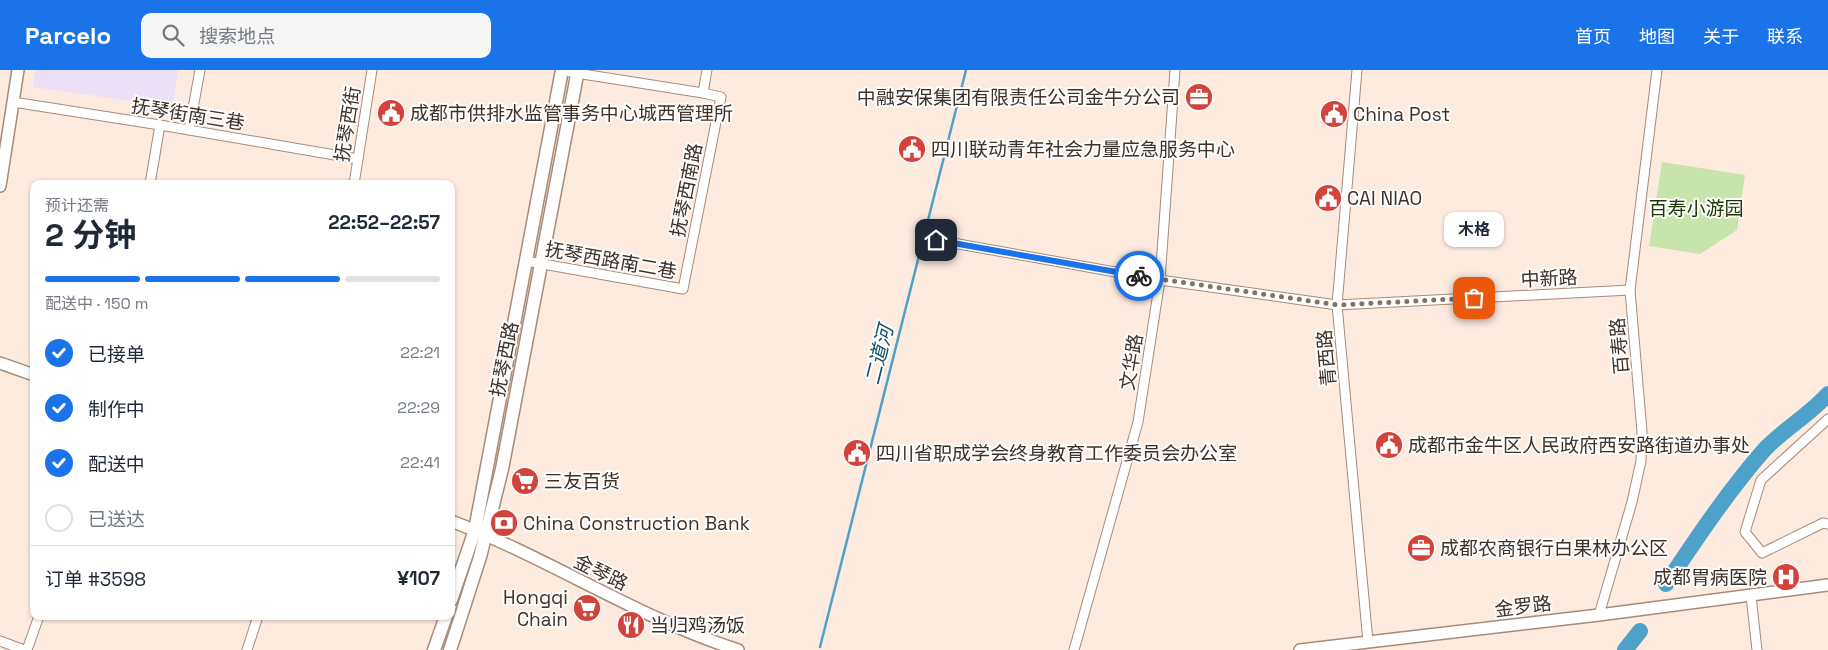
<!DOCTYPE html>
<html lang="zh">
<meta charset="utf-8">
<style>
:root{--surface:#fff;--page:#f6f6f7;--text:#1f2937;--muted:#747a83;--line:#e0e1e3;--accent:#1a73e8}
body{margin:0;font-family:"Space Grotesk","Noto Sans SC",sans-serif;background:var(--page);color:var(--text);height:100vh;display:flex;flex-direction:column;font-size:19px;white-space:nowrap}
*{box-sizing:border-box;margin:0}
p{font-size:16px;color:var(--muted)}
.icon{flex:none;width:28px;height:28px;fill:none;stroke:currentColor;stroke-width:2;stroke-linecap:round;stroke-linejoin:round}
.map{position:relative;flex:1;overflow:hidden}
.sheet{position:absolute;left:30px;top:110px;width:425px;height:440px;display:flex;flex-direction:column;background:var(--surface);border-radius:10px;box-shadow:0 1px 4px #0004}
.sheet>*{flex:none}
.pin{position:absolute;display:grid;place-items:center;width:42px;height:42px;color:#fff;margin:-21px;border-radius:10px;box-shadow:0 2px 8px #0006}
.courier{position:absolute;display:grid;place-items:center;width:50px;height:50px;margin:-25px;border:4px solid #1a73e8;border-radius:50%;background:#fff;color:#222;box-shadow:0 1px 6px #0007}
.bubble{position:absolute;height:35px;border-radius:10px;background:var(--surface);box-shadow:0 1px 4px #0004;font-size:16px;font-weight:700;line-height:35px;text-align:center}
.head em{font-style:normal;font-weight:700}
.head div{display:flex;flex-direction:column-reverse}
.head{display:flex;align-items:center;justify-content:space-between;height:85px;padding:0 15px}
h1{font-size:32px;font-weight:700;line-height:38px}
.bar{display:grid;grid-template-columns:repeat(4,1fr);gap:8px 5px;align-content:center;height:60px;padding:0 15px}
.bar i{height:6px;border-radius:4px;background:var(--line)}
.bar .active{background:var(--accent)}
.bar p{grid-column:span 4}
.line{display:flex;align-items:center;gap:12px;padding:0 15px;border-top:1px solid var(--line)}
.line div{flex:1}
ol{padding:0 15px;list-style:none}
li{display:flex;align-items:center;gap:15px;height:55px}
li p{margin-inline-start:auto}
li .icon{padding:5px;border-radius:50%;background:var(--accent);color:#fff;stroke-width:4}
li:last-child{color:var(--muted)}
li i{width:28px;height:28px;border:2px solid var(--line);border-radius:50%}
header{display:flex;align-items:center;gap:30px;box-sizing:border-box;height:70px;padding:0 25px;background:var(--accent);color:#fff}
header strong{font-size:24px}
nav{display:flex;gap:28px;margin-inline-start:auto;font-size:18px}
.search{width:350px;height:45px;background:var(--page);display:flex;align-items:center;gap:12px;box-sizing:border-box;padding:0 18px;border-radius:10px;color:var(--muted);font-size:19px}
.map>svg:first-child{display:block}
</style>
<header>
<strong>Parcelo</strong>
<div class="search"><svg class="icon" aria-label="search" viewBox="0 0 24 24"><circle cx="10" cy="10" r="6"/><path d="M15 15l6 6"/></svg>搜索地点</div>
<nav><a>首页</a><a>地图</a><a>关于</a><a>联系</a></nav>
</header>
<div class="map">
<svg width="1828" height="580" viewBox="0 0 1828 580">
<rect width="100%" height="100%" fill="#feebe0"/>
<!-- commercial -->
<polygon fill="#ebe0f5" points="35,0 178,0 173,37 33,17"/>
<!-- park -->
<polygon fill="#c7e4aa" points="1662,92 1745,105 1737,160 1700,184 1649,176"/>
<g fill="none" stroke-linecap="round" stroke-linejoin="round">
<!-- stream -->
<polyline stroke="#4ea2c9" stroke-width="2.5" points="820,577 966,0"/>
<!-- river -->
<g stroke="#4ea2c9" stroke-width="16">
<path d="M1666,514C1697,468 1728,421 1765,379C1783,360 1809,345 1828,324"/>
<polyline points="1625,580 1640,561"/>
</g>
<defs>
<g id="street">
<polyline points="1357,0 1337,235 1368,572"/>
<polyline points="703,23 707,0"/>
<polyline points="13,32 160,55 358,89"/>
<polyline points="189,60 200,0"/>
<polyline points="150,114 160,55"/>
<polyline points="354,114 372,0"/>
<polyline points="936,170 1160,210 1337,235 1630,220"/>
<polyline points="532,192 683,219 721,27 703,23 570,2"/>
<polyline points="1828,349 1761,410 1745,462 1762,483 1823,453 1828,454"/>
<polyline points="1751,526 1757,580"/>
<polyline points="1599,545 1632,432 1641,391 1642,362 1630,220 1657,0"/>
<polyline points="0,571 24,580"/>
<polyline points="27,580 39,546"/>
<polyline points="247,580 258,546"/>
<polyline points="1074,580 1138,352 1160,210 1175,0"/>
</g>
<g id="secondary">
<polyline points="0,116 18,0"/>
<polyline points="0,293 34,305"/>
<path d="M451,451C549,488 638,548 738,580"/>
<polyline points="1300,580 1599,545 1828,515"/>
</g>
<g id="primary">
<polyline points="451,530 475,460 562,0"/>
<polyline points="434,580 446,546"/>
<polyline points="450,580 480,487 502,399 578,0"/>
</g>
</defs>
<!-- street casing -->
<use href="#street" stroke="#a78b79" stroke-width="11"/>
<!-- secondary casing -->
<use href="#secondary" stroke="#a78b79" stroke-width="14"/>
<!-- primary casing -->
<use href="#primary" stroke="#a78b79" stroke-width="15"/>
<!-- street -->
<use href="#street" stroke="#fff" stroke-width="9"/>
<!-- secondary -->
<use href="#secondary" stroke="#fff" stroke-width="11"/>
<!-- primary -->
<use href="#primary" stroke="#fff" stroke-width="12"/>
</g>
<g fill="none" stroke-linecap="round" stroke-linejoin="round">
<!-- done -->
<polyline stroke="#817269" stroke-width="5" stroke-dasharray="0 9" points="1139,206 1338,235 1474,228"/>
<!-- route -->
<polyline stroke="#1a73e8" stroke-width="6" points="936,170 1139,206"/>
</g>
<!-- icons -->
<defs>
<symbol id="office-disc" viewBox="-11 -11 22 22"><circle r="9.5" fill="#d1433b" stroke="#fdfdfd"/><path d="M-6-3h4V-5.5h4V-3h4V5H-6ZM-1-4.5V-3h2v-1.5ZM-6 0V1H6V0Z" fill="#fff"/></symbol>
<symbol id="civic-disc" viewBox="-11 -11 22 22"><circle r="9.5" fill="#d1433b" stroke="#fdfdfd"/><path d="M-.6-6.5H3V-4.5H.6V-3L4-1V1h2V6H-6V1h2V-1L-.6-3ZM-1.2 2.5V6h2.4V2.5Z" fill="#fff"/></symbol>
<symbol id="supermarket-disc" viewBox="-11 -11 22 22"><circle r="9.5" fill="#d1433b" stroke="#fdfdfd"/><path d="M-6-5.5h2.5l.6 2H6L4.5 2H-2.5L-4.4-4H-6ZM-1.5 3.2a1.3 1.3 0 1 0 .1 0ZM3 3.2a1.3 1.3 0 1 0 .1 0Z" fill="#fff"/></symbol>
<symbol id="bank-disc" viewBox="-11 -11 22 22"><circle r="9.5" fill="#d1433b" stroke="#fdfdfd"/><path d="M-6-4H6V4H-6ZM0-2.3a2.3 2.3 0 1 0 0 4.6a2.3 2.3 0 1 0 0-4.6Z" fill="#fff"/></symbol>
<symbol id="hospital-disc" viewBox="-11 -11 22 22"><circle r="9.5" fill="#d1433b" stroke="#fdfdfd"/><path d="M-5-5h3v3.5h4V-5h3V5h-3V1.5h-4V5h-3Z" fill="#fff"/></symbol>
<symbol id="restaurant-disc" viewBox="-11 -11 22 22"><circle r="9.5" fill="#d1433b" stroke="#fdfdfd"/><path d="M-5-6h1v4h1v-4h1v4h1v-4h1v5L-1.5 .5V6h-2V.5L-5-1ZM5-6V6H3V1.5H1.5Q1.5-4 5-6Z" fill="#fff"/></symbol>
</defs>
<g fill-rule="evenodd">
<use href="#office-disc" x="1183" y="11" width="32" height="32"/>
<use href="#civic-disc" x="375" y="27" width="32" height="32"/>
<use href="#civic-disc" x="1318" y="28" width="32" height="32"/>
<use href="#civic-disc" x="896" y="63" width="32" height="32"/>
<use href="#civic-disc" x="1312" y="112" width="32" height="32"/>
<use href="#civic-disc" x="1373" y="359" width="32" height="32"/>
<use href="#civic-disc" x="841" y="367" width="32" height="32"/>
<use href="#supermarket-disc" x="509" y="395" width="32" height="32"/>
<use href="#bank-disc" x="488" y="437" width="32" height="32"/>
<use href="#office-disc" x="1405" y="462" width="32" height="32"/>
<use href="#hospital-disc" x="1770" y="491" width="32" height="32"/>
<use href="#supermarket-disc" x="571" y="522" width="32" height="32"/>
<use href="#restaurant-disc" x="615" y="539" width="32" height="32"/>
</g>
<g text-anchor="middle" stroke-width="4" stroke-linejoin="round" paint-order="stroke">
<!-- poi labels -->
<g font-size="19" fill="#3d3129" stroke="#fdfdfd" text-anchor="start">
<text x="1180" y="34" text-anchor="end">中融安保集团有限责任公司金牛分公司</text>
<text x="410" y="50">成都市供排水监管事务中心城西管理所</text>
<text x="1353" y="51">China Post</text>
<text x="931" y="86">四川联动青年社会力量应急服务中心</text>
<text x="1347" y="135">CAI NIAO</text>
<text x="1408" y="382">成都市金牛区人民政府西安路街道办事处</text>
<text x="876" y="390">四川省职成学会终身教育工作委员会办公室</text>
<text x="544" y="418">三友百货</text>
<text x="523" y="460">China Construction Bank</text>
<text x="1440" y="485">成都农商银行白果林办公区</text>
<text x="1767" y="514" text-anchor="end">成都胃病医院</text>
<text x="568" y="534" text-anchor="end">Hongqi<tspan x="568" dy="22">Chain</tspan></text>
<text x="650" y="562">当归鸡汤饭</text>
</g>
<!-- street labels -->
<g font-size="19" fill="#3d3129" stroke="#fdfdfd">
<text transform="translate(188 44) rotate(9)" y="7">抚琴街南三巷</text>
<text transform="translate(347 54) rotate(-81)" y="7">抚琴西街</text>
<text transform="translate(686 120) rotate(-79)" y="7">抚琴西南路</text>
<text transform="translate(611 190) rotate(10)" y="7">抚琴西路南二巷</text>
<text transform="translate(1549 208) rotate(-3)" y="7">中新路</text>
<text transform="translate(1619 276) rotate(-95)" y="7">百寿路</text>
<text transform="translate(1326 288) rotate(-95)" y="7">青西路</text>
<text transform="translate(504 289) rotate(-79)" y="7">抚琴西路</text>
<text transform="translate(1131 292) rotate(-81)" y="7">文华路</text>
<text transform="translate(601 502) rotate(26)" y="7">金琴路</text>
<text transform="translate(1523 536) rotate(-7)" y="7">金罗路</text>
</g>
<!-- park labels -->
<g font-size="19" fill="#223604" stroke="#fdfdfd">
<text x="1696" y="145">百寿小游园</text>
</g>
<!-- water labels -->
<g font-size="20" font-style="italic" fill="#0b516c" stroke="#fdfdfd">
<text transform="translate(879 285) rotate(-76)" y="7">二道河</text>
</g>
</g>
</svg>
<div class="pin" style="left:1474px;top:228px;background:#ea580c"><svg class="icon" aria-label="bag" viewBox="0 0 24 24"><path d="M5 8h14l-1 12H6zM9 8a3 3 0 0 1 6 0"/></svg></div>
<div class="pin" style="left:936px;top:170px;background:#1f2937"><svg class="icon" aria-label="home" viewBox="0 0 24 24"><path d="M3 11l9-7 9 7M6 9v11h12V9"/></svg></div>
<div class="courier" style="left:1139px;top:206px"><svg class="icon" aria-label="bike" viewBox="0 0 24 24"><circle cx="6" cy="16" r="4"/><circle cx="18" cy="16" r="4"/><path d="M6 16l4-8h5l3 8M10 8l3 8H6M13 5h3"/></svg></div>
<div class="bubble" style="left:1444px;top:142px;width:60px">木格</div>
<section class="sheet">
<div class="head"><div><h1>2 分钟</h1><p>预计还需</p></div><em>22:52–22:57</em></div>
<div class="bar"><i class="active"></i><i class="active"></i><i class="active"></i><i></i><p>配送中 · 150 m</p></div>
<ol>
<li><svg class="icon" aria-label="check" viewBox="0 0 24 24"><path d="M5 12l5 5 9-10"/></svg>已接单<p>22:21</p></li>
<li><svg class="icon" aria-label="check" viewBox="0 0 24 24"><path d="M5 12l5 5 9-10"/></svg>制作中<p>22:29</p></li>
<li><svg class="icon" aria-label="check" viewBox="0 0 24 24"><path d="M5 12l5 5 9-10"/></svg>配送中<p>22:41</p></li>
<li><i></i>已送达</li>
</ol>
<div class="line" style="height:65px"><div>订单 #3598</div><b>¥107</b></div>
</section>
</div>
